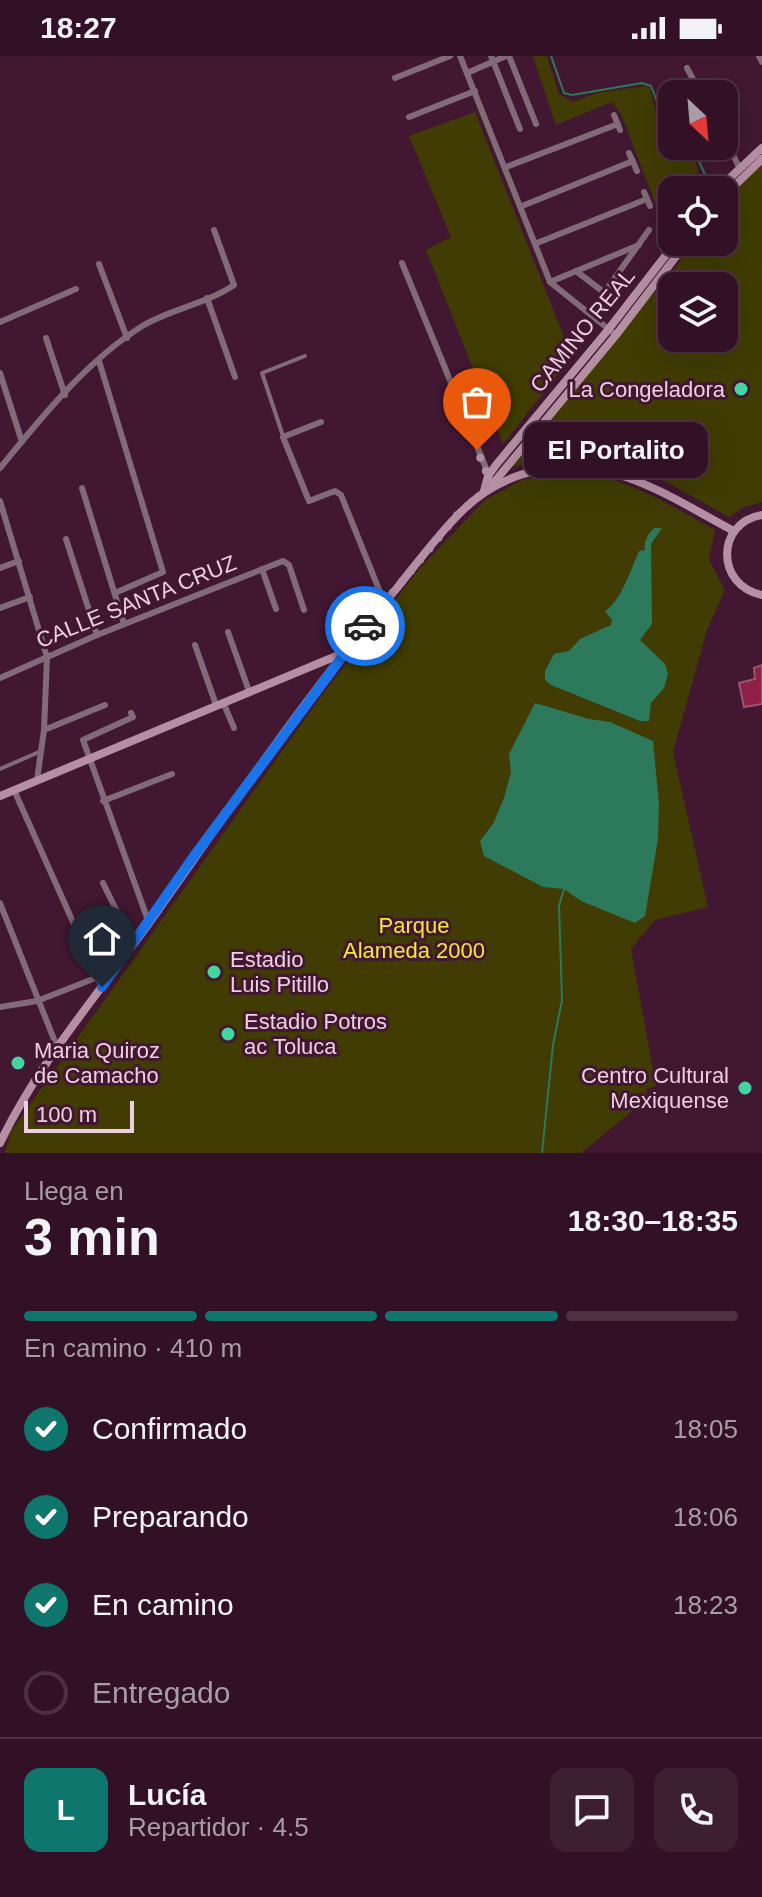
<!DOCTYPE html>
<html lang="es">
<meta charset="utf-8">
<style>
:root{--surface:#321126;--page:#3d1f32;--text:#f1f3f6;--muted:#a89da7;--line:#4d3143;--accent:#0f766e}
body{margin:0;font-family:Helvetica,sans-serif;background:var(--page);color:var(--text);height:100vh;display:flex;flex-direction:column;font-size:30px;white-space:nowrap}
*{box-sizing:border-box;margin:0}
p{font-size:26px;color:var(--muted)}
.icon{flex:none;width:44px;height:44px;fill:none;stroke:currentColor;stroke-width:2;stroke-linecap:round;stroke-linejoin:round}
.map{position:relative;height:1097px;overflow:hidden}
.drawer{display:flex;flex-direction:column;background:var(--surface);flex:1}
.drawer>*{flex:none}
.needle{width:52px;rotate:154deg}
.buttons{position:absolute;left:658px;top:24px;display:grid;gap:16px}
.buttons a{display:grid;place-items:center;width:80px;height:80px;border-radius:16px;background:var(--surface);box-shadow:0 8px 32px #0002,0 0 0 2px var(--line);font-size:40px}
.scale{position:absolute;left:24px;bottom:20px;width:110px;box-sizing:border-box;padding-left:8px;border:4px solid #edcfdf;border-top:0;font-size:22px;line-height:28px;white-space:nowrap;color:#edcfdf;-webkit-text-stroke:6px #421732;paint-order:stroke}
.pin{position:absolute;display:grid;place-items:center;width:68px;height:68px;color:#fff;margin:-82px -34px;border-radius:50% 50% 50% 0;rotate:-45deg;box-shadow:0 0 8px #0007}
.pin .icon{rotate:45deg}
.courier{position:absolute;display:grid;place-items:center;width:80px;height:80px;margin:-40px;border:6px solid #1a73e8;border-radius:50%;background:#fff;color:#222;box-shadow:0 2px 10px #0007}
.bubble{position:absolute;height:56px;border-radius:16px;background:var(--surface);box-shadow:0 8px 32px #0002,0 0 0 2px var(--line);font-size:26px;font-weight:700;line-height:56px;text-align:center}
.overview em{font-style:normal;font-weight:700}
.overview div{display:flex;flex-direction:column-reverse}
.overview{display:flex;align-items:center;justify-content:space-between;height:136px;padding:0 24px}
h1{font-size:52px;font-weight:700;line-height:60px}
.bar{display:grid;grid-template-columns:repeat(4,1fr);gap:12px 8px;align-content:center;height:96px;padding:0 24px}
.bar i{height:10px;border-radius:6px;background:var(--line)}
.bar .current{background:var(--accent)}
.bar p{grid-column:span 4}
.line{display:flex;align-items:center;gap:20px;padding:0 24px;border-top:2px solid var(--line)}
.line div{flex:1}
.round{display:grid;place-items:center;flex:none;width:84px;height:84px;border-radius:16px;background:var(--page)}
ol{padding:0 24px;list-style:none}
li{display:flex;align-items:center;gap:24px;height:88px}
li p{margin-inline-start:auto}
li .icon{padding:8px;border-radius:50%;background:var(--accent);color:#fff;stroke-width:4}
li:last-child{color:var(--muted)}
li i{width:44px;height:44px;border:4px solid var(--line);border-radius:50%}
.status{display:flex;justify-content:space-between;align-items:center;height:56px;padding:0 40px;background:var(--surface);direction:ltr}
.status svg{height:22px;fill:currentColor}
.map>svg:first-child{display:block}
</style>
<div class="status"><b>18:27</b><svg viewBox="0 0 49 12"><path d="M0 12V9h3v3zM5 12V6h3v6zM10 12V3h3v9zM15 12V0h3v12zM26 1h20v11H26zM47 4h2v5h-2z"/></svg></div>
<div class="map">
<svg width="762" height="1097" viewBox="0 0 762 1097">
<rect width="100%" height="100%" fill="#421732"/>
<!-- green -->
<g fill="#403c03" fill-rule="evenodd">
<polygon points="533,0 547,0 559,38 573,46 597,37 645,30 650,32 662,79 676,100 694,101 704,134 672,134 672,165 668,155 659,157 622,60 612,46 556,69"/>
<polygon points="475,56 572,301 503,388 426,194 451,181 409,80"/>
<path d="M762,108V446L744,451L729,461C686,438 639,404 588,401C562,400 536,406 509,411L681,204L692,186H724V145ZM672,230H724V282H672Z"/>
<path d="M553,418C621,415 658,443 715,474L709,504L725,534L707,574L673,696L708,851L655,864L631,893L656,1030L646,1033L647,1043L581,1097H5L11,1075L325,635L420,512L485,444L522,424Z"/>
</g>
<!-- water -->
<g fill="#2c795c">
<path d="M655,472H662L651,488L652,568L640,584L665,608L668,618L664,632L651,647L649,665H640L551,629L545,624V615L554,598L569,595L580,583L611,569L612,564L605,555C620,547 632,511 639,495L645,494C643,487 649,475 655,472Z"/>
<polygon points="535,647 589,663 610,666 653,685 659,748 658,783 645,860 635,867 581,845 564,833 543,831 484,800 480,785 493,768 504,742 511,716 509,698"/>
</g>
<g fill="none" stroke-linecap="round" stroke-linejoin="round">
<!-- stream -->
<g stroke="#2c795c" stroke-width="2">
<polyline points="551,0 564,37 572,39 642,27 651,30 672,83"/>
<polyline points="676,90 696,99 708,125"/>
<polyline points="542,1097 553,989 562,944 559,850 564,833"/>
</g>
</g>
<!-- building -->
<polygon fill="#8f1f47" stroke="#945a68" stroke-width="2" points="762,609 762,648 744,651 739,627 755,623 754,612"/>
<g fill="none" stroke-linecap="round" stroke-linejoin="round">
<!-- pedestrian -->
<g stroke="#826b78" stroke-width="4">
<polyline points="283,380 262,317 305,300"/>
<polyline points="0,713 39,696"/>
</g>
<!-- minor -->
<g stroke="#826b78" stroke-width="6">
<polyline points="460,0 550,226 616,279"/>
<polyline points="491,0 520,73"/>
<polyline points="509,0 536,68"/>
<polyline points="759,0 762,6"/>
<polyline points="687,12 701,38"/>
<polyline points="467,17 506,0"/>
<polyline points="395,22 450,0"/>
<polyline points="614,59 620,74"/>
<polyline points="409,61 475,35"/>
<polyline points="724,81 739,111"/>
<polyline points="629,97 637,115"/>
<polyline points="506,111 618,68"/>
<polyline points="644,136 650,150"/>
<polyline points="522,150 633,105"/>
<polyline points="537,187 647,143"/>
<polyline points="402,207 490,422"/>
<polyline points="99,208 127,282"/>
<polyline points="576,215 614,244"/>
<polyline points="550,226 639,189"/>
<polyline points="604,237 649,174"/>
<polyline points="207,242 235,321"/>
<polyline points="0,266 76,233"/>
<polyline points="46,282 65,339"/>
<polyline points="99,305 163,516 115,537"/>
<polyline points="0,317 22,386"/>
<polyline points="321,366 283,381 309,445 335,435 341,439 384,546"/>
<path d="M0,412C41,362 88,303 144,269C172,253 208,247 234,229L214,174"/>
<polyline points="82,432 124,568"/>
<polyline points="0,445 47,601 44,674 37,724"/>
<polyline points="66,483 97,579"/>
<polyline points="0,512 19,505"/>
<polyline points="262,513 276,553"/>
<polyline points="0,552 30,541"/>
<polyline points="228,576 249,635"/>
<polyline points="195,589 216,649"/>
<polyline points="0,622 97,579 283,505 289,509 304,554"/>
<polyline points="223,646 234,672"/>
<polyline points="131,657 133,661 83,684 149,867"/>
<polyline points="44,674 105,649"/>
<polyline points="14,734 102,931"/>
<polyline points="103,745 172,718"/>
<polyline points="103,827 133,888"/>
<polyline points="0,847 57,991"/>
<polyline points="0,951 37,945 98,921"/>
</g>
<!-- secondary -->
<g stroke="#b590a4" stroke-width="8">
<polyline points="717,134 762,92"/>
<polyline points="724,140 762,103"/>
<polyline points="491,430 616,279 687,186"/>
<polyline points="484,435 488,420 496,409 608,274 676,186"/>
<path d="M762,459C715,467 716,530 762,539"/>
<polyline points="0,740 341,598"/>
<path d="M0,1087C38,1007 98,939 149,867C229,754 307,638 397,532C417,507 437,480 459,458C476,440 497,427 520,419C602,392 664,438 734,475"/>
</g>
</g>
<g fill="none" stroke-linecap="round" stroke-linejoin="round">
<!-- done -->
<polyline stroke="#b18fa2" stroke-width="8" stroke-dasharray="0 14.4" points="365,570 459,457 484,436 488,420 477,394"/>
<!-- route -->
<polyline stroke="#1a73e8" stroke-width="10" points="102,931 194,800 365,570"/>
</g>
<!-- markers -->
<g fill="#44d4a0" stroke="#421732" stroke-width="3">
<circle cx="741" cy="333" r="8"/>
<circle cx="214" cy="916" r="8"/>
<circle cx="228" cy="978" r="8"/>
<circle cx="18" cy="1007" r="8"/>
<circle cx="745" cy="1032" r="8"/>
</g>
<g text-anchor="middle" stroke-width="6" stroke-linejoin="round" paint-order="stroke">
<!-- street labels -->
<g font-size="22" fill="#edcfdf" stroke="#421732">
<text transform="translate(582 274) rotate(-51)" y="8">CAMINO REAL</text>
<text transform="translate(136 545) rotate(-22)" y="8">CALLE SANTA CRUZ</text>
</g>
<!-- poi labels -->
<g font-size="22" fill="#edcfdf" stroke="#421732" text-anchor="start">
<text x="725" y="341" text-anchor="end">La Congeladora</text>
<text x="230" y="911">Estadio<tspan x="230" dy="25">Luis Pitillo</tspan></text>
<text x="244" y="973">Estadio Potros<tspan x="244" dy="25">ac Toluca</tspan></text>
<text x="34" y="1002">Maria Quiroz<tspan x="34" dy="25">de Camacho</tspan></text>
<text x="729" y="1027" text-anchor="end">Centro Cultural<tspan x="729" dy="25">Mexiquense</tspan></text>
</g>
<!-- park labels -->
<g font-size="22" fill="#f5e838" stroke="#421732">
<text x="414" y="877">Parque<tspan x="414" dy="25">Alameda 2000</tspan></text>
</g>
</g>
</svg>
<div class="buttons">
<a><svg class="needle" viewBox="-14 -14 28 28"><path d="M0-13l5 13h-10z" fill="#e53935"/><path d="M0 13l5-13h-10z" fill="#a89da7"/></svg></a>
<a><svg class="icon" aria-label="locate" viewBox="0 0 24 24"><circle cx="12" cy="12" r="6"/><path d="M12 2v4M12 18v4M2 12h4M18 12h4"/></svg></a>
<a><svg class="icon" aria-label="layers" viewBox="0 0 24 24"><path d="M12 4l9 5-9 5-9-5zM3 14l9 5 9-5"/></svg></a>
</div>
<div class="scale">100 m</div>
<div class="pin" style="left:477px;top:394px;background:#ea580c"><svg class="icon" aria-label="bag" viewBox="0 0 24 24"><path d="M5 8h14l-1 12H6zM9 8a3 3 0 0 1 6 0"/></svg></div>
<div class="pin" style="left:102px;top:931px;background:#1f2937"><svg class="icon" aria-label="home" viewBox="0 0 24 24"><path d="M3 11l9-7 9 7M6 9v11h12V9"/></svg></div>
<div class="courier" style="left:365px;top:570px"><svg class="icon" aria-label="car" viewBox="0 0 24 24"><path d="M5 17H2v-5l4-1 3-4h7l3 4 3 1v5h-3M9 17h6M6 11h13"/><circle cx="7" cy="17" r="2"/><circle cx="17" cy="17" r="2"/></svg></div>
<div class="bubble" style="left:524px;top:366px;width:184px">El Portalito</div>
</div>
<section class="drawer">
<div class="overview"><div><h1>3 min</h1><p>Llega en</p></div><em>18:30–18:35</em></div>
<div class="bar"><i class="current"></i><i class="current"></i><i class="current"></i><i></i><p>En camino · 410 m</p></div>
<ol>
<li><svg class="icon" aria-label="check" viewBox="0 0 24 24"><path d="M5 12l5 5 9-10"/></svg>Confirmado<p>18:05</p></li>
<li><svg class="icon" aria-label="check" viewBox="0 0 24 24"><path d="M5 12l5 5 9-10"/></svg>Preparando<p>18:06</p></li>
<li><svg class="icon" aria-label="check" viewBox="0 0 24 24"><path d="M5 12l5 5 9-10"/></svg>En camino<p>18:23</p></li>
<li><i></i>Entregado</li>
</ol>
<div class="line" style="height:144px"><b class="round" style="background:var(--accent);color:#fff">L</b><div><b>Lucía</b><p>Repartidor · 4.5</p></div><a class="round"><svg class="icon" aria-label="chat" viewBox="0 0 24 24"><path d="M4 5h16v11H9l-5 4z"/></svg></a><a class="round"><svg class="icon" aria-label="phone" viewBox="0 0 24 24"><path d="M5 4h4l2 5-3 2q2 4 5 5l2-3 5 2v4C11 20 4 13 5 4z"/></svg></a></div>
</section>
